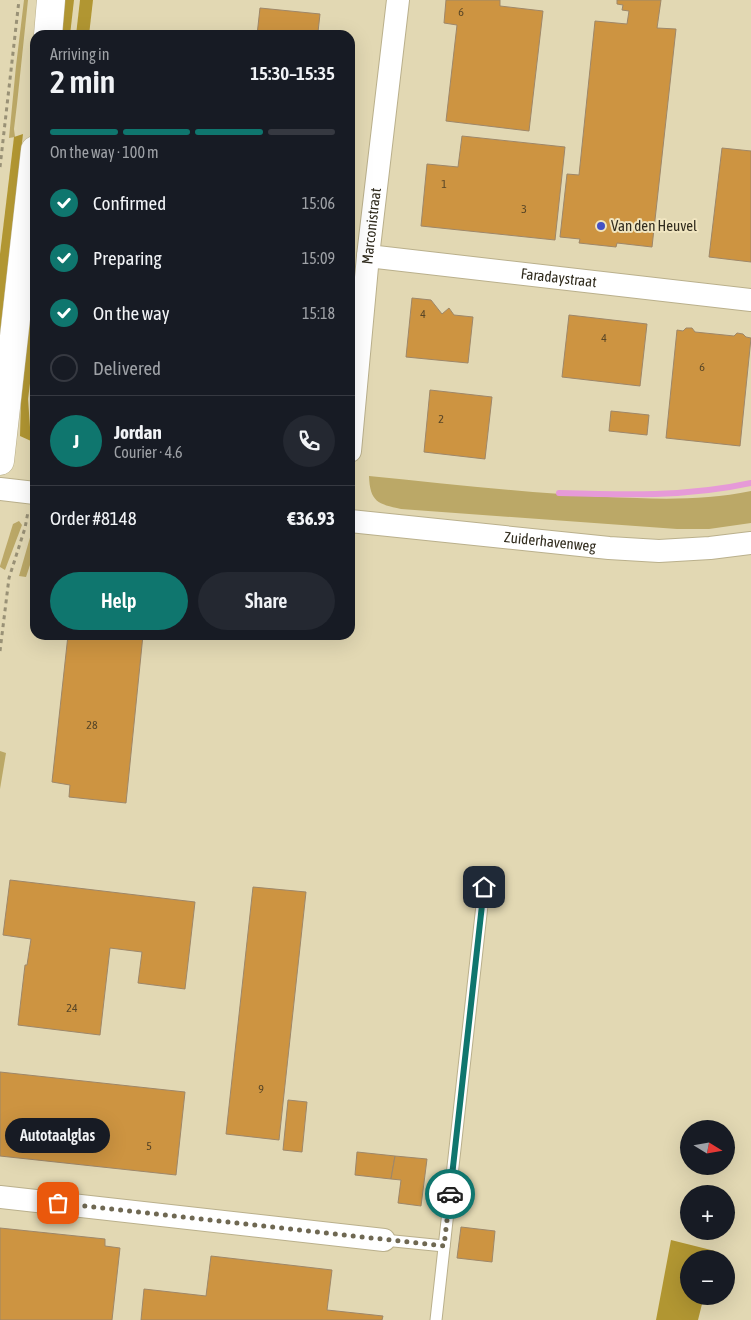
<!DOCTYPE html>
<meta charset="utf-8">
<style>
:root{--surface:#171b24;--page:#242831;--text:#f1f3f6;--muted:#9ea1a6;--line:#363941;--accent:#0f766e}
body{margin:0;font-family:"Asap Condensed",sans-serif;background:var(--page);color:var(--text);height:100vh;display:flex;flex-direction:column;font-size:19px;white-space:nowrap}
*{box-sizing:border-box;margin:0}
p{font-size:16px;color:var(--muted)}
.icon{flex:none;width:28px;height:28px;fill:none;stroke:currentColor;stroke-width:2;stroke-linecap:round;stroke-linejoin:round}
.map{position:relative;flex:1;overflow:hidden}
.panel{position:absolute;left:30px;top:30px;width:325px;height:610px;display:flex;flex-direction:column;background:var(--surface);border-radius:15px;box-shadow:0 5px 20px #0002}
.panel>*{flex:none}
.needle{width:32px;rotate:101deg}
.fabs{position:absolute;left:680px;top:1120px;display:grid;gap:10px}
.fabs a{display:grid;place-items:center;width:55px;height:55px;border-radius:50%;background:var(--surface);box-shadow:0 5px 20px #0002;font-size:25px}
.pin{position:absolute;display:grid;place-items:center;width:42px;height:42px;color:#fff;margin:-21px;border-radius:10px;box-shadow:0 2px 8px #0006}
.courier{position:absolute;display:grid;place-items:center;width:50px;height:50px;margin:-25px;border:4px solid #0f766e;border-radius:50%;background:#fff;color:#222;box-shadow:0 1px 6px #0007}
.bubble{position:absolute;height:35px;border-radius:18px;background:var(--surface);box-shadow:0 5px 20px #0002;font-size:16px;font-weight:600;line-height:35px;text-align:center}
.headline em{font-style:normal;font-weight:600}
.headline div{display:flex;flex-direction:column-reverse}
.headline{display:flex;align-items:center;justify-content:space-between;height:85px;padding:0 20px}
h1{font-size:32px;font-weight:600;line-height:38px}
.bar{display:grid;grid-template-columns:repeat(4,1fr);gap:8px 5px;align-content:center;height:60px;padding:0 20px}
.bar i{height:6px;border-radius:4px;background:var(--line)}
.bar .current{background:var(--accent)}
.bar p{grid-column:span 4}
.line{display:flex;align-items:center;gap:12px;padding:0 20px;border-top:1px solid var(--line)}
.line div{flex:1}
.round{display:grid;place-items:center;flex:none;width:52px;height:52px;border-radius:26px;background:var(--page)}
ol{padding:0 20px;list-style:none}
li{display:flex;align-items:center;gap:15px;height:55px}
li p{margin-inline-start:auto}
li .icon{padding:5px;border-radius:50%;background:var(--accent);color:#fff;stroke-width:4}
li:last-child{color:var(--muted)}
li i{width:28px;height:28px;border:2px solid var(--line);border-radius:50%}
.primary-button{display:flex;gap:10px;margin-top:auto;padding:10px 20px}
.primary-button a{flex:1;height:58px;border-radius:30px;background:var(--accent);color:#fff;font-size:20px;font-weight:600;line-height:58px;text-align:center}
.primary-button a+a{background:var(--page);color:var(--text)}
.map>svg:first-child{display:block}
</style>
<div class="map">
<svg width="751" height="1320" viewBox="0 0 751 1320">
<rect width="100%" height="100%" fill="#e2d8b3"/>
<!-- green -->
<g fill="#bba867">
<polygon points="24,0 28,0 17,104 14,129 15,137 9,138 16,66"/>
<path d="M369,476C448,484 528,493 607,497C656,499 703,501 751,491V523L709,529H677L401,509C378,504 370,502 369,476Z"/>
<polygon points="35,520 35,550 26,577 19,576"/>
<polygon points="19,521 22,525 5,570 0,567 0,566 13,524"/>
<polygon points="0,751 6,753 0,789"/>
</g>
<!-- forest -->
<g fill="#b19632">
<polygon points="64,0 74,0 70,35 60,35"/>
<polygon points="80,0 93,0 89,35 76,35"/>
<polygon points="23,134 0,334 0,254 14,137"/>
<polygon points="35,269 35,345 28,399 31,441 20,436 21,400"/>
<polygon points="671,1240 715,1251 713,1259 689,1259 689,1296 704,1296 698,1320 656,1320"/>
</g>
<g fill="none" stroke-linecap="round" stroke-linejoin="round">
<!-- stream -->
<path stroke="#e69ad8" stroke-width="6" d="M559,493C623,495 688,497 751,483"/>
</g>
<!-- building -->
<g fill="#cd9441" stroke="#9e8769">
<polygon points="446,0 500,0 500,6 543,11 529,131 446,121 457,25 444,23"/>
<polygon points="617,0 661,0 657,28 676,29 652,247 617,243 616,247 579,243 580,239 560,237 567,174 579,175 595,21 627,24 629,11 622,10 623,5 617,4"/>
<polygon points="260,8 320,14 318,32 335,34 335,35 257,35"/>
<polygon points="462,136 565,147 555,240 421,226 427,164 458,167"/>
<polygon points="722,148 751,151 751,262 709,257"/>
<polygon points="412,298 431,300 442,314 449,308 454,315 473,317 468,363 406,357"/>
<polygon points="569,315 647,324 640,386 562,377"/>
<polygon points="686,328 692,328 695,332 734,336 737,333 743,334 746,337 751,338 740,446 666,438 677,330 683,331"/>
<polygon points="430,390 492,397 485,459 424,452"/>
<polygon points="611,411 649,415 647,435 609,431"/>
<polygon points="68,635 143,635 126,803 69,797 70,785 52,782"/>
<polygon points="10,880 195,902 185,989 138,983 142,952 110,948 100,1035 18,1025 25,965 27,965 31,939 3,935"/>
<polygon points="253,887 306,892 279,1140 226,1134"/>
<polygon points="0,1072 185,1092 176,1175 0,1156"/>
<polygon points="288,1100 307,1102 302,1152 283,1150"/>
<polygon points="357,1152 395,1156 391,1179 355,1175"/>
<polygon points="395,1156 427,1159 421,1206 398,1203 401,1180 391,1179"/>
<polygon points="461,1227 495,1231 492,1262 457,1258"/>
<polygon points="0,1228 105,1239 105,1246 120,1248 112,1320 0,1320"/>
<polygon points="211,1256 332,1270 327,1310 383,1316 382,1320 141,1320 144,1289 206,1296"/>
</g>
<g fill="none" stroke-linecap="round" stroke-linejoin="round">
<defs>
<g id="lane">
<polyline points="384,1240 444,1246"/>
<polyline points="436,1320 484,887"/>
</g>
<g id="street">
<path id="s1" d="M368,256L751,300"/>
<path id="s2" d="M350,451L368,256L398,0"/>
<polyline points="0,489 35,493"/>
<path id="s3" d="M350,521L609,548L659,551L710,548L751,543"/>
<polyline points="0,1197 384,1240"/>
</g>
<g id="secondary">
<polyline points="48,35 51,0"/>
<polyline points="0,461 35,150"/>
</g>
</defs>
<!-- lane casing -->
<use href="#lane" stroke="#bab08c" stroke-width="13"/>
<!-- street casing -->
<use href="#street" stroke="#bab08c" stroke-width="24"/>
<!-- secondary casing -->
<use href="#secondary" stroke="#bab08c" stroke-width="29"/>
<!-- path -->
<g stroke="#999176" stroke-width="3" stroke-dasharray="4 4" stroke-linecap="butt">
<polyline points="0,167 19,0"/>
<polyline points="33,396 35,433"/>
<polyline points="33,471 35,449"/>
<polyline points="0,651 9,578 25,528 28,512"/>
</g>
<!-- lane -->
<use href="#lane" stroke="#fff" stroke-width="11"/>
<!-- street -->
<use href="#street" stroke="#fff" stroke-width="22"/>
<!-- secondary -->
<use href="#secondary" stroke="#fff" stroke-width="28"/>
</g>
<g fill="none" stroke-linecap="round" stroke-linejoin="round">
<!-- done -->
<polyline stroke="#6f6852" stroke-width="5" stroke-dasharray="0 9" points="58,1203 444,1246 450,1194"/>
<!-- route -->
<polyline stroke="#0f766e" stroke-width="6" points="450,1194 484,887"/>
</g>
<!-- markers -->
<circle fill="#4551c5" stroke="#f0e5c0" stroke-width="2" cx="601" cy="226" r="5"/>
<g text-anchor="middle" stroke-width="4" stroke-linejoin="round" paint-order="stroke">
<!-- number labels -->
<g font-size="12" fill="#584627">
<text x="461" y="16">6</text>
<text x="444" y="188">1</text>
<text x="524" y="213">3</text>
<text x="423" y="318">4</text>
<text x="604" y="342">4</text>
<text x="702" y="371">6</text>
<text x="441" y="423">2</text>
<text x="92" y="729">28</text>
<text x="72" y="1012">24</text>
<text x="261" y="1093">9</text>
<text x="149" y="1150">5</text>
</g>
<!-- street labels -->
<g font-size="15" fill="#312c1e" stroke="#f0e5c0">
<text dy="5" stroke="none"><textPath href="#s2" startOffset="226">Marconistraat</textPath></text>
<text dy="5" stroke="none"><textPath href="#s1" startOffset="192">Faradaystraat</textPath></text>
<text dy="5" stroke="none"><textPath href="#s3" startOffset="201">Zuiderhavenweg</textPath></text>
</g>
<!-- poi labels -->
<g font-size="15" fill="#312c1e" stroke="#f0e5c0" text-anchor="start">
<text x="611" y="231">Van den Heuvel</text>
</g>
</g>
</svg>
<div class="fabs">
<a><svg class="needle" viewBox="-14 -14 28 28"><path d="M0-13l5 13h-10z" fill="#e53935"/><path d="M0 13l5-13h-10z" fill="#9ea1a6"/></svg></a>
<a>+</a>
<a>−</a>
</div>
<div class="pin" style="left:58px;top:1203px;background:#ea580c"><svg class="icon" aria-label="bag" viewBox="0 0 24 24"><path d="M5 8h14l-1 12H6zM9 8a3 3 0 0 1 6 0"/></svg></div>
<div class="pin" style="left:484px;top:887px;background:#1f2937"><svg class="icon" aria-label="home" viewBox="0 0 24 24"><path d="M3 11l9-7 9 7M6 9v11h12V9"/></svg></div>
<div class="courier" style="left:450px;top:1194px"><svg class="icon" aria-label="car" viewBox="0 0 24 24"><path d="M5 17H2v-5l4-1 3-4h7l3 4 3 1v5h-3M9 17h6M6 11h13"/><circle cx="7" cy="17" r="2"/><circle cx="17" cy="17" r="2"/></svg></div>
<div class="bubble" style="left:5px;top:1118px;width:105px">Autotaalglas</div>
<section class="panel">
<div class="headline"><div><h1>2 min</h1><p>Arriving in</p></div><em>15:30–15:35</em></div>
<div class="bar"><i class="current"></i><i class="current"></i><i class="current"></i><i></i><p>On the way · 100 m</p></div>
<ol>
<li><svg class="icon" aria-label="check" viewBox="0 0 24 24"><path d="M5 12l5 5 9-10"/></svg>Confirmed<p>15:06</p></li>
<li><svg class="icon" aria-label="check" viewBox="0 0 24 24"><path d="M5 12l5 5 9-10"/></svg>Preparing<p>15:09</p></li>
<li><svg class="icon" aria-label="check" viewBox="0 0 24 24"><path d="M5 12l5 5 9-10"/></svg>On the way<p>15:18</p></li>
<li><i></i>Delivered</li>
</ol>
<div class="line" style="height:90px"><b class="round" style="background:var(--accent);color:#fff">J</b><div><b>Jordan</b><p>Courier · 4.6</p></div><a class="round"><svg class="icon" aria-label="phone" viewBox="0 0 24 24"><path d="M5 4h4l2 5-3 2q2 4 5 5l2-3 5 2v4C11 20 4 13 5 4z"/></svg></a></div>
<div class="line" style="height:65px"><div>Order #8148</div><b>€36.93</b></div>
<div class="primary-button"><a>Help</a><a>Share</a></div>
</section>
</div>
